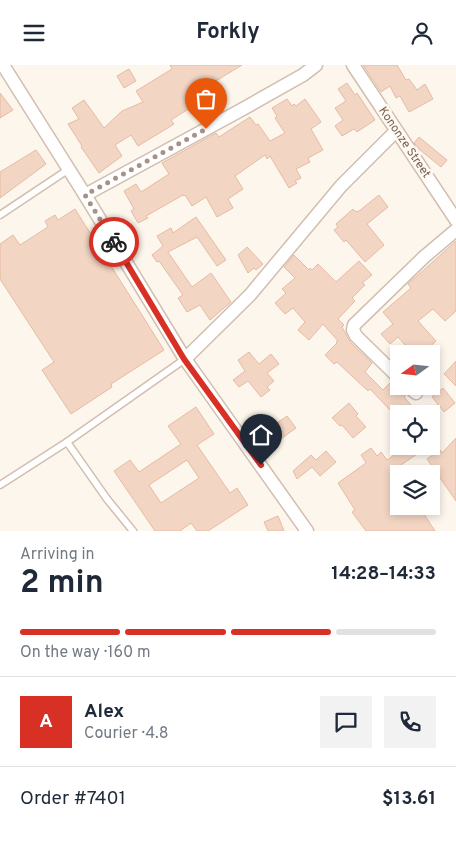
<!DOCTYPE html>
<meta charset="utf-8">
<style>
:root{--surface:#fff;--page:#f2f2f3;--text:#1f2937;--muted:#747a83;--line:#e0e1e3;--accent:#d93025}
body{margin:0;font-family:Overpass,sans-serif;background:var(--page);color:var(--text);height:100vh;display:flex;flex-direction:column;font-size:19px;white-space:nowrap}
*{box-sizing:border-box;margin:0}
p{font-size:16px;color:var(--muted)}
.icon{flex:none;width:28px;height:28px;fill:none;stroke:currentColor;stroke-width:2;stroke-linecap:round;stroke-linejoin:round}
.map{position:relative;height:466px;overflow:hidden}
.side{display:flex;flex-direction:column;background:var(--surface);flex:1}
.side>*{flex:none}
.needle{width:32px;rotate:255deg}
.fabs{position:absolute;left:390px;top:280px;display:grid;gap:10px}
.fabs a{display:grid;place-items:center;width:50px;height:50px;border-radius:0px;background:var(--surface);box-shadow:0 2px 8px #0003;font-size:25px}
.pin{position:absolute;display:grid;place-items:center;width:42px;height:42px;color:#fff;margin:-51px -21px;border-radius:50% 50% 50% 0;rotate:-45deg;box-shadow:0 0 5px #0007}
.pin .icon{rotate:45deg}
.courier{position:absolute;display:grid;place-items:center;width:50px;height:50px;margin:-25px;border:4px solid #d93025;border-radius:50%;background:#fff;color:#222;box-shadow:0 1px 6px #0007}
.summary em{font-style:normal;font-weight:700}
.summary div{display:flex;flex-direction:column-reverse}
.summary{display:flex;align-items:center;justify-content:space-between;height:85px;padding:0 20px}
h1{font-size:32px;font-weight:700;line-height:38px}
.bar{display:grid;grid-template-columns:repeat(4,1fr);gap:8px 5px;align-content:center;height:60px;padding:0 20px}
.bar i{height:6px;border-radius:4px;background:var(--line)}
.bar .on{background:var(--accent)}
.bar p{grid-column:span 4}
.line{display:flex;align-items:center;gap:12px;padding:0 20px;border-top:1px solid var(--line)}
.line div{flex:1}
.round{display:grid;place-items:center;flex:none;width:52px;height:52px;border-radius:0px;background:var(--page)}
header{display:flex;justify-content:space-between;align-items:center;height:65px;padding:0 20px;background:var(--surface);font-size:22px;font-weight:700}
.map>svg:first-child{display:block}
</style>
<header><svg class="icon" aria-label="menu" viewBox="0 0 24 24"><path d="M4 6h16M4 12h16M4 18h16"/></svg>Forkly<svg class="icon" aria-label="person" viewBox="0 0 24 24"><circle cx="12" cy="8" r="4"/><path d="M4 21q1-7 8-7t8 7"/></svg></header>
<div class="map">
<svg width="456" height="466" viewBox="0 0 456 466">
<rect width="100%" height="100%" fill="#fdf6ec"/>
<!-- building -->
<g fill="#f3d5c3" stroke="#e6bba3" fill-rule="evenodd">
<polygon points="170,0 242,0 214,17 220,29 210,36 207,32 171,55 174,59 161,67 138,81 131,70 115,80 122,91 99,108 81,82 82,81 68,59 79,54 72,43 84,35 104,63 122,46 143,37 136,26 172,4"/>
<polygon points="363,0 397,0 406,15 409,14 417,25 425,19 433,34 409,47 400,31 396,33 390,21 381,27"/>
<polygon points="129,4 136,16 124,23 117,11"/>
<polygon points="347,18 355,30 357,28 375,55 357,67 354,64 342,71 335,61 343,55 335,43 346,36 338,24"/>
<polygon points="0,28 13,45 0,53"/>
<polygon points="287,34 292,41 294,39 296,41 305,34 321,57 311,64 323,85 308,93 310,97 296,104 301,113 295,116 297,118 289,123 270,91 267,94 265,90 235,111 243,124 228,134 233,143 217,152 206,132 192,141 185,130 184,131 183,130 146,151 148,153 138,158 131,146 134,144 124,126 136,119 141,127 169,109 162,98 216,68 219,72 250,52 256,60 258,59 270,76 285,68 275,53 277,51 272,43"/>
<polygon points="419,72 447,95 441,102 419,84 414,78"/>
<polygon points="36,85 46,99 0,133 0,107"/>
<polygon points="379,130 388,142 367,159 384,180 365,197 346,175 344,177 334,165 338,162 336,159 353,144 356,147 359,146"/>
<polygon points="75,144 164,285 111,319 112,322 71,349 42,305 54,297 0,214 0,179 13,170 20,180 48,162 45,156 55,150 58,155"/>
<polygon points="196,152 226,195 217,201 197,172 168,187 192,222 211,208 231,237 210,255 200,240 187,247 178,233 183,230 159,196 157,197 152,190 163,181 157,171 171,163 173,168"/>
<polygon points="456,176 456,246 445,256 433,244 418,256 436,276 422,289 413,289 398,272 390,279 381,269 393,259 383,247 411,223 408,219"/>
<polygon points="247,182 263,199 256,205 254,203 248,208 238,190"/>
<polygon points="294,190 309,205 310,203 312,205 318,199 336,217 359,196 372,210 362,218 365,220 352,233 355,236 338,254 344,260 342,262 350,277 372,298 365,307 383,325 391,317 400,321 406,330 404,332 419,349 403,349 396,340 390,345 370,324 368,326 337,297 334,299 325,290 337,278 336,277 338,276 323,259 309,275 298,265 305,257 293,243 285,249 275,238 286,228 282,224 295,213 284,202"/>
<polygon points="249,287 259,299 271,289 279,299 267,308 274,316 267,322 270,325 261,332 248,316 239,322 233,315 245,306 238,295"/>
<polygon points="456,296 456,321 444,309"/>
<polygon points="443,323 455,338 444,347 432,332"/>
<polygon points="349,338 358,349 356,351 366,362 353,373 342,360 340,361 332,353"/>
<path d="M196,342L214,369L197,380L230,428L237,423L248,440L208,466H197L191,458L180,466H155L114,406L130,395L139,407L181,379L168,361ZM187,395L199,413L161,438L149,420Z"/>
<polygon points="287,351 296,363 282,373 274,360"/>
<polygon points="456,373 456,436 427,394 440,385 442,388"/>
<polygon points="407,381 416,381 420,387 401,400 403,403 399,406 399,441 435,441 424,449 435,466 366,466 352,447 355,445 338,418 366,398 361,390 371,383 377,391 381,387 387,395"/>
<polygon points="326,386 336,397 320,411 312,402 297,414 293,406 311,390 316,395"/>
<polygon points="278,451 284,466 268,466 264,457"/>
</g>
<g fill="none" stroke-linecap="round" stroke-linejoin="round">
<defs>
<g id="lane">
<polyline points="0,150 69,104"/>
<polyline points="67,377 107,434 133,466"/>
<polyline points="0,420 67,377 185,294"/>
</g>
<g id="street">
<polyline points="3,0 85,130 185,294 307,466"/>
<polyline points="353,0 456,155"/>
<polyline points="85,130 241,45 303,10 316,0"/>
<polyline points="185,294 250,230 341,121 396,66"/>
<polyline points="399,313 356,271 353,265 354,260 424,192 456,165"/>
<polyline points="408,321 416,328"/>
</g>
</defs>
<!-- lane casing -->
<use href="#lane" stroke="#d1beb0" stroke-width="9"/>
<!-- street casing -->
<use href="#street" stroke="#d1beb0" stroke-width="15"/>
<!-- lane -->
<use href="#lane" stroke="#fff" stroke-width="6"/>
<!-- street -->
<use href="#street" stroke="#fff" stroke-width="12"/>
</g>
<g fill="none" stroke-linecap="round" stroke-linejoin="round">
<!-- done -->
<polyline stroke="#a89285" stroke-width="5" stroke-dasharray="0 9" points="114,177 85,130 206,64"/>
<!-- route -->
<polyline stroke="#d93025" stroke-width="6" points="114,177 184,294 261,400"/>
</g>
<g text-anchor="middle" stroke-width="5" stroke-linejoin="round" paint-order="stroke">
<!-- street labels -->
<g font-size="12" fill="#7a5c4d" stroke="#fffaf3">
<text transform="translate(405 77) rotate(56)" y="4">Kononze Street</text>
</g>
</g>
</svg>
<div class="fabs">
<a><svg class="needle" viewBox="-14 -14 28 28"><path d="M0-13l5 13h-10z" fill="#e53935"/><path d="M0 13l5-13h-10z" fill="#747a83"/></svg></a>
<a><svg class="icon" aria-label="locate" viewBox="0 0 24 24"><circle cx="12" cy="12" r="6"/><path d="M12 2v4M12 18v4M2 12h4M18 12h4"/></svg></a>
<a><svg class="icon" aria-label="layers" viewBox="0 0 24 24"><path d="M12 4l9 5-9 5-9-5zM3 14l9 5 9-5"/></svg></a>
</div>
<div class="pin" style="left:206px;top:64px;background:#ea580c"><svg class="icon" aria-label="bag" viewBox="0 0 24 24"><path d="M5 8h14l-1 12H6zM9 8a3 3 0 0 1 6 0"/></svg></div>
<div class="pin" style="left:261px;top:400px;background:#1f2937"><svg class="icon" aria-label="home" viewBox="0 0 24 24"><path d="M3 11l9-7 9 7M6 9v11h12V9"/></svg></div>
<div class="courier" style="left:114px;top:177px"><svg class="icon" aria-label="bike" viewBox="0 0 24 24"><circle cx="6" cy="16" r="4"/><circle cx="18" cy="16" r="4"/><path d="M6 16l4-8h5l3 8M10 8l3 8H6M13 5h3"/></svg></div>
</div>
<section class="side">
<div class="summary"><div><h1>2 min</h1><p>Arriving in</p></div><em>14:28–14:33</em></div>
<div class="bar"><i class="on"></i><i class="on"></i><i class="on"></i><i></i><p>On the way · 160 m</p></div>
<div class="line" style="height:90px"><b class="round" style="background:var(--accent);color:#fff">A</b><div><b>Alex</b><p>Courier · 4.8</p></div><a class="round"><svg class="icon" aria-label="chat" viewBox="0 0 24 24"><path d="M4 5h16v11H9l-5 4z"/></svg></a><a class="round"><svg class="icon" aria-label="phone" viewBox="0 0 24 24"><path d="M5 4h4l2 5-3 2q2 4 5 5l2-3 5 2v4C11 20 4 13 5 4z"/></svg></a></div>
<div class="line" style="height:65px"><div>Order #7401</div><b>$13.61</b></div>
</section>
